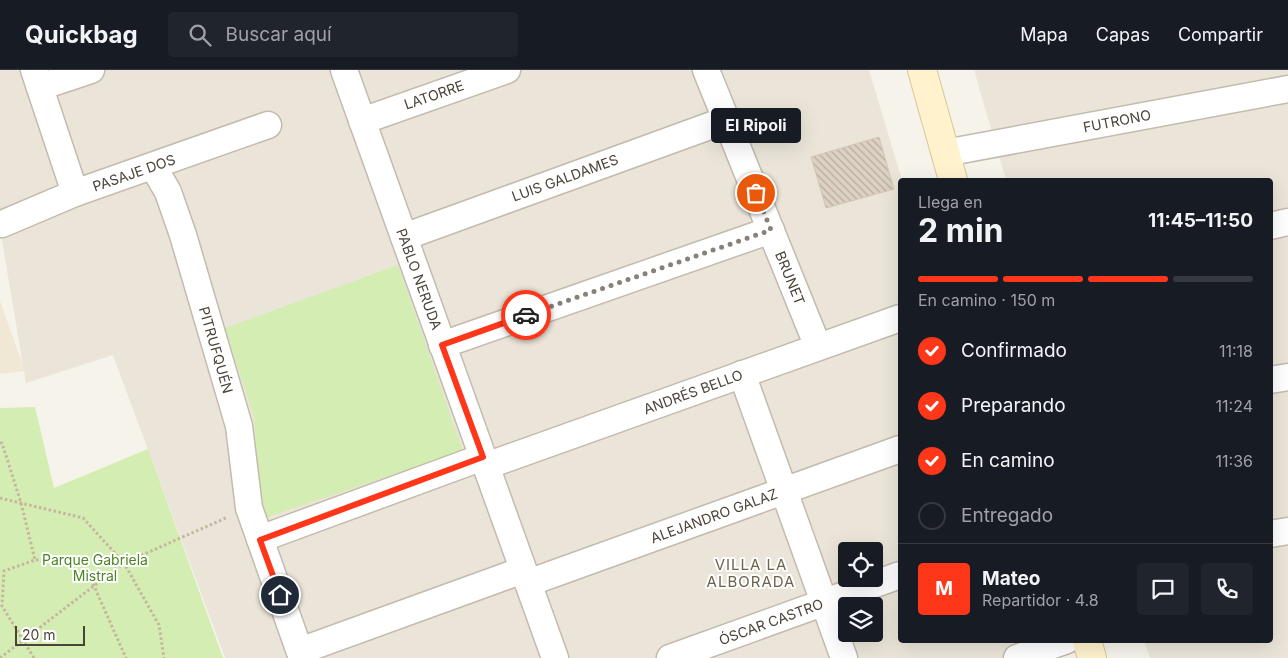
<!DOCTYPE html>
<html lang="es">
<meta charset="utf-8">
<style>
:root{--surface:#171b24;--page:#20242c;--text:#f1f3f6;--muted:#9ea1a6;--line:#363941;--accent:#ff371a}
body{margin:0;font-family:Inter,sans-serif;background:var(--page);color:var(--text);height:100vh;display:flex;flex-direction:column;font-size:19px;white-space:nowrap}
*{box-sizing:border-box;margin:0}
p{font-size:16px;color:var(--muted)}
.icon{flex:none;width:28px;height:28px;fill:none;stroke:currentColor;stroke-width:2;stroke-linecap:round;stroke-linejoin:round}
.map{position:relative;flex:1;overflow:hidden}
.panel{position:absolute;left:898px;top:108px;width:375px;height:465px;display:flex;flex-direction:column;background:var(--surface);border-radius:5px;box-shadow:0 5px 20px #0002}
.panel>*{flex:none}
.tools{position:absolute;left:838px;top:472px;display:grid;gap:10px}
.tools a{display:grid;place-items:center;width:45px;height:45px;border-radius:5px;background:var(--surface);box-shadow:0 5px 20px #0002;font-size:25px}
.scale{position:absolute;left:15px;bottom:12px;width:70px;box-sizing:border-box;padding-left:5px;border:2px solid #4c4338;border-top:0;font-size:14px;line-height:18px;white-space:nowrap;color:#4c4338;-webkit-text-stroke:4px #fff;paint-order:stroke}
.pin{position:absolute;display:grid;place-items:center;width:42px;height:42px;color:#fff;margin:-21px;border:2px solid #fff;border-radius:50%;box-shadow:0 1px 5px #0007}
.courier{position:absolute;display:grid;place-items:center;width:50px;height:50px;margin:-25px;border:4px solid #ff371a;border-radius:50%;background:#fff;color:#222;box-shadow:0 1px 6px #0007}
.bubble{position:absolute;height:35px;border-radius:5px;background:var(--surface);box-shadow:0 5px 20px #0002;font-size:16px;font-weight:700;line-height:35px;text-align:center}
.summary em{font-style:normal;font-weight:700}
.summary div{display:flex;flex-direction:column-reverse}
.summary{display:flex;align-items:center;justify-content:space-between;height:85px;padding:0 20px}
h1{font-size:32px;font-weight:700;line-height:38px}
.bar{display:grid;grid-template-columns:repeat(4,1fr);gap:8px 5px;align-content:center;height:60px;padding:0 20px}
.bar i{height:6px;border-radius:4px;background:var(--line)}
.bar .on{background:var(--accent)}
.bar p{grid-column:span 4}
.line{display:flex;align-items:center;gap:12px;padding:0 20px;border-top:1px solid var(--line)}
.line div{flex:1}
.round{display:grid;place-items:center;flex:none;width:52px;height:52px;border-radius:5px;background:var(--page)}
ol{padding:0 20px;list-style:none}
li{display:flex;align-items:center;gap:15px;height:55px}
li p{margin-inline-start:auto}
li .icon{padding:5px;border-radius:50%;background:var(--accent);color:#fff;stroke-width:4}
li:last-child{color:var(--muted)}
li i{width:28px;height:28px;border:2px solid var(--line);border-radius:50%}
header{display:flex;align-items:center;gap:30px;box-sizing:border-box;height:70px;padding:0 25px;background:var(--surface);border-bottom:1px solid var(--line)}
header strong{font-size:24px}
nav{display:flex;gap:28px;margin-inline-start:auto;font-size:18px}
.search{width:350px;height:45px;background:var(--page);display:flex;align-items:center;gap:12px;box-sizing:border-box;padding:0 18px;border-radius:5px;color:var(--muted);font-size:19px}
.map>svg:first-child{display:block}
</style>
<header>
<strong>Quickbag</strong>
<div class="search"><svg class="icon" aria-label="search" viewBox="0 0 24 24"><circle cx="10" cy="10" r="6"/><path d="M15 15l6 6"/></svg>Buscar aquí</div>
<nav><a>Mapa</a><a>Capas</a><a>Compartir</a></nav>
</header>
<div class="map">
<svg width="1288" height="588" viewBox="0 0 1288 588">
<defs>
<pattern id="building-back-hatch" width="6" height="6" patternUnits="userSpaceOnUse" patternTransform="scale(1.25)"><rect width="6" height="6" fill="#dcd1c2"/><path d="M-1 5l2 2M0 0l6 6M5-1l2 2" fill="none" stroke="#b5ab9f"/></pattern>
</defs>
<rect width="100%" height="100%" fill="#f6f3eb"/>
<!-- residential -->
<g fill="#ebe5d9" fill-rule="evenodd">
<path d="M0,0H869L902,110H900V570H1041L1046,588H225L113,285L26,313L0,159ZM846,481H874V509H846ZM846,536H874V564H846Z"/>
<polygon points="974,0 1288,0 1288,588 1150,588 1144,570 1270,570 1270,110 1006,110"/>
</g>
<!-- education -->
<polygon fill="#f0e8d4" points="0,231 25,301 0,304"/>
<!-- green -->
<g fill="#d4edb2">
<polygon points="398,195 463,381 262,449 254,347 225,258"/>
<polygon points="35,337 54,418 148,379 223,588 0,588 0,338"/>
</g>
<!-- building -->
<polygon fill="url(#building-back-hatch)" stroke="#d5c6b2" points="879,67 894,119 826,138 811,87"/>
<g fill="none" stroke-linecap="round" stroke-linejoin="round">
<defs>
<g id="street">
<polyline points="34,0 75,123"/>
<polyline points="344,0 555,588"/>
<polyline points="706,0 818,277"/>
<polyline points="40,17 91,0"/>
<polyline points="362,51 507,0"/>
<polyline points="945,83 1288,19"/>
<polyline points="153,96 168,122 183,165 239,356 249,438 302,588"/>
<polyline points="2,154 75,123 268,55"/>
<polyline points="1270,156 1288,152"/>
<polyline points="404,167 726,50"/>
<polyline points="442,275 771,160"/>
<polyline points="742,304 844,588"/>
<polyline points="1270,310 1288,307"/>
<polyline points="486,396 900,248"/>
<polyline points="1270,464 1288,461"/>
<polyline points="260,469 483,387"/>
<polyline points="528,513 900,379"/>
<polyline points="300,581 523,500"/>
<polyline points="670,588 900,505"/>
<polyline points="1017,588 1067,570"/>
</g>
<g id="secondary">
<polyline points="922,0 953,110"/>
<polyline points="1087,570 1092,588"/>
</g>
</defs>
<!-- street casing -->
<use href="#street" stroke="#c3bbad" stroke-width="29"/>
<!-- secondary casing -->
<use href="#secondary" stroke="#d9c798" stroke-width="30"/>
<!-- path -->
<g stroke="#c6b69d" stroke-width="3" stroke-dasharray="2.5 2.5" stroke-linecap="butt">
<polyline points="0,373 2,373 21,433 35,490"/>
<polyline points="0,428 83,448 124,493 159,555 164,588"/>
<polyline points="0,588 124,493 228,447"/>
<polyline points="34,588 2,536 4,501 35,490 57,489 90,510 94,516 126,588"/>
</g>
<!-- street -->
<use href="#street" stroke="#fff" stroke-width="26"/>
<!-- secondary -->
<use href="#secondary" stroke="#fff2cd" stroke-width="28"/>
</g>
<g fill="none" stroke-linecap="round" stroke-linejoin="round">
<!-- done -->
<polyline stroke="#888177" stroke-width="5" stroke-dasharray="0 9" points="526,245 771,160 756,123"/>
<!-- route -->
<polyline stroke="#ff371a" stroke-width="6" points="280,525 260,470 483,387 442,275 526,245"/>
</g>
<g text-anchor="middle" stroke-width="4" stroke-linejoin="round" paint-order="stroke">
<!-- street labels -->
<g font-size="14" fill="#4c4338" stroke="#fff">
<text transform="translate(434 25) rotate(-19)" y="5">LATORRE</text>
<text transform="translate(1117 51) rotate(-11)" y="5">FUTRONO</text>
<text transform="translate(134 103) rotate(-19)" y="5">PASAJE DOS</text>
<text transform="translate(565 108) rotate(-20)" y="5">LUIS GALDAMES</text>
<text transform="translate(790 208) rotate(68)" y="5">BRUNET</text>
<text transform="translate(419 209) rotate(70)" y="5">PABLO NERUDA</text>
<text transform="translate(216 280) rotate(74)" y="5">PITRUFQUÉN</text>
<text transform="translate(693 322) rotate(-20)" y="5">ANDRÉS BELLO</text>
<text transform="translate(714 446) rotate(-20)" y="5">ALEJANDRO GALAZ</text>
<text transform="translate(771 552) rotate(-20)" y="5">ÓSCAR CASTRO</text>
</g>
<!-- park labels -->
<g font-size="14" fill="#4b8325" stroke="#fff">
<text x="95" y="495">Parque Gabriela<tspan x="95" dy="16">Mistral</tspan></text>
</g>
<!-- neighbourhood labels -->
<g font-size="15" letter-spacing="1" fill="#6f614e" stroke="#fff">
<text x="751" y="500">VILLA LA<tspan x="751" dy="17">ALBORADA</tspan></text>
</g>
</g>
</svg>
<div class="tools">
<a><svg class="icon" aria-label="locate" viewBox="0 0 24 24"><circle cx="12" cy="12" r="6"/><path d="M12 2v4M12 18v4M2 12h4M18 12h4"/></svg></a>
<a><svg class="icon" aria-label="layers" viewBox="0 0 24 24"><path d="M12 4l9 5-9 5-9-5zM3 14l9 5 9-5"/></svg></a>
</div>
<div class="scale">20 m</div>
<div class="pin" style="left:756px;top:123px;background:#ea580c"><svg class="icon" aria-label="bag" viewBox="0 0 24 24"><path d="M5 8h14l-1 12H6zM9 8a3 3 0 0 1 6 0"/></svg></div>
<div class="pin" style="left:280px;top:525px;background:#1f2937"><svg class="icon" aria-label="home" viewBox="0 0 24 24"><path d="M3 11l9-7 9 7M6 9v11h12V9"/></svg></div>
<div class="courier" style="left:526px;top:245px"><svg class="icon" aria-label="car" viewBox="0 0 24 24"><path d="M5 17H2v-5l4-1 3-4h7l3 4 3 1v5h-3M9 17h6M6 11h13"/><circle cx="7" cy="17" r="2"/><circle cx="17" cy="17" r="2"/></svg></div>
<div class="bubble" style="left:711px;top:38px;width:90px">El Ripoli</div>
<section class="panel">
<div class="summary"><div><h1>2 min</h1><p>Llega en</p></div><em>11:45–11:50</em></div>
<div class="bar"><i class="on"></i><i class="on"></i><i class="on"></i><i></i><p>En camino · 150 m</p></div>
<ol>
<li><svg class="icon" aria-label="check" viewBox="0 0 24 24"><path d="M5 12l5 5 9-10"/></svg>Confirmado<p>11:18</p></li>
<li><svg class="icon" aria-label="check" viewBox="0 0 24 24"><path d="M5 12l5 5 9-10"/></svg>Preparando<p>11:24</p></li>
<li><svg class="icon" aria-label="check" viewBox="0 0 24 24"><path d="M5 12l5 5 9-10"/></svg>En camino<p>11:36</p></li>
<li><i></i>Entregado</li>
</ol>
<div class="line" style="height:90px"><b class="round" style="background:var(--accent);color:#fff">M</b><div><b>Mateo</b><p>Repartidor · 4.8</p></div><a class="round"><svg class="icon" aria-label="chat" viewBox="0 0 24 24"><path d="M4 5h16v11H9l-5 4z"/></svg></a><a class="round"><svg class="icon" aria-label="phone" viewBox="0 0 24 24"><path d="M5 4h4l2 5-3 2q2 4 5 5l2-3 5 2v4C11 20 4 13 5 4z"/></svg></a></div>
</section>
</div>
